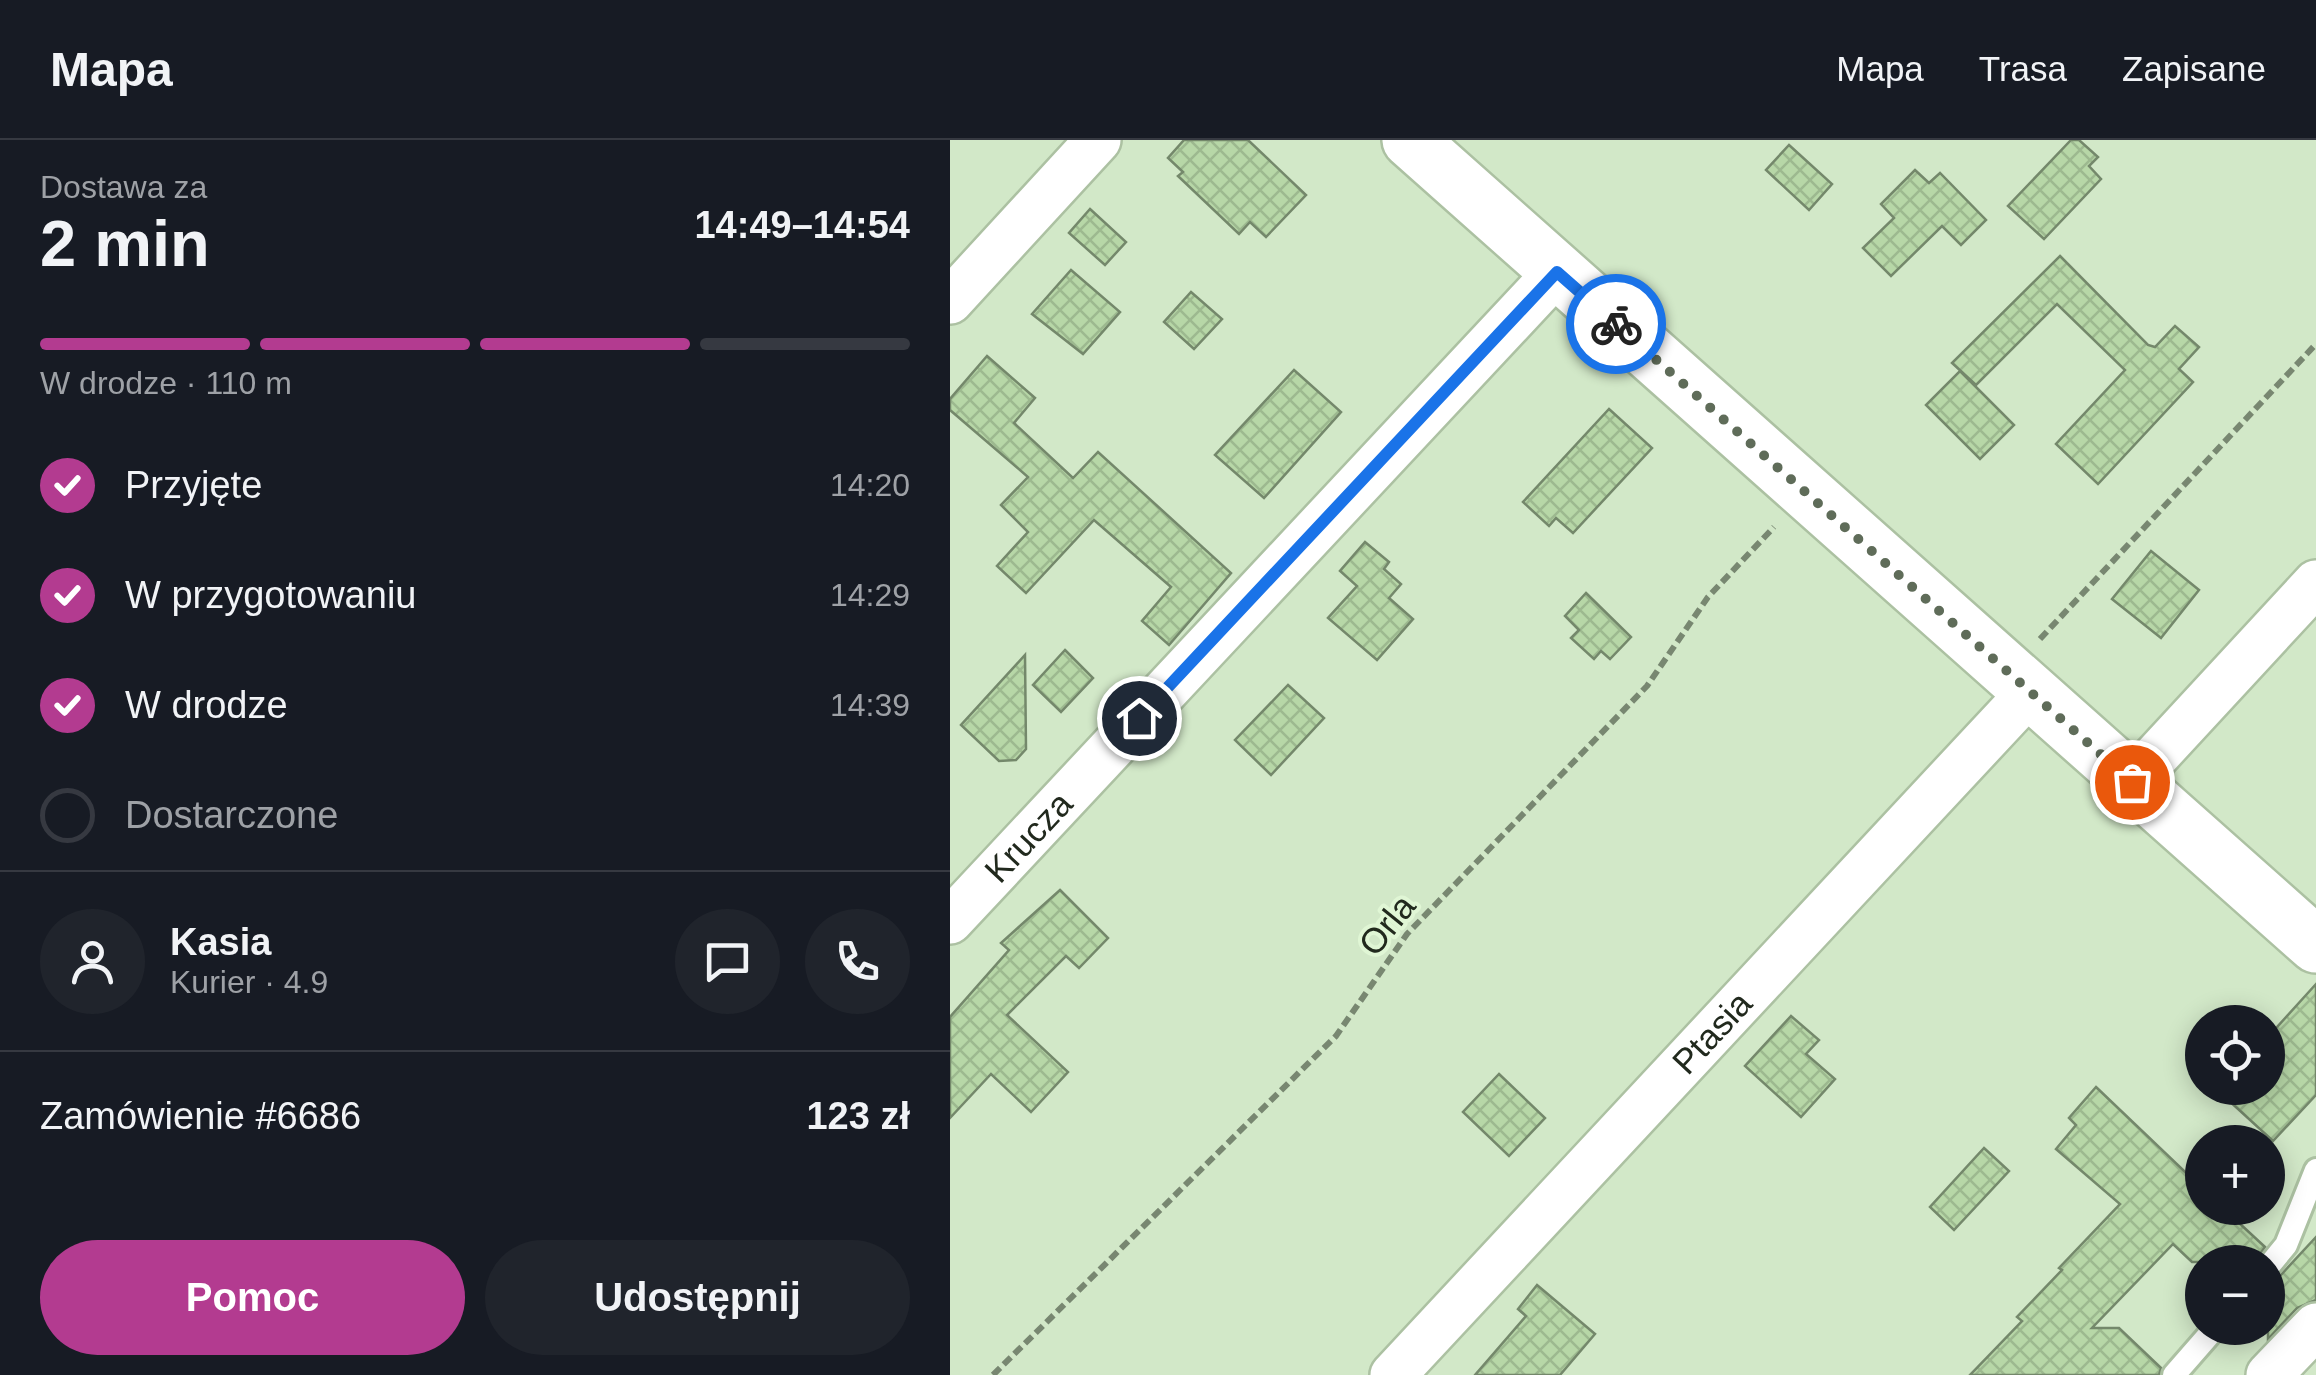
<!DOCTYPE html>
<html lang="pl">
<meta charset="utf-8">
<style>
:root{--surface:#171b24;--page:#20242c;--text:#f1f3f6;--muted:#9ea1a6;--line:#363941;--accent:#b33b90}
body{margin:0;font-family:Arial,sans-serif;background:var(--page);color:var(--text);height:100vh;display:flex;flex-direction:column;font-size:38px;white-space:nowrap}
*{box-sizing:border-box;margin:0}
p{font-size:32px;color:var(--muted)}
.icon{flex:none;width:55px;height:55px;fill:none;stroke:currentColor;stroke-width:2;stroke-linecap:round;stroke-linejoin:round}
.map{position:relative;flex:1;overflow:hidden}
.side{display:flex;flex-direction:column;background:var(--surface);width:950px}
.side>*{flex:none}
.tools{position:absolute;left:1235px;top:865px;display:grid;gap:20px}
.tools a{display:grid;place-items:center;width:100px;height:100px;border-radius:50%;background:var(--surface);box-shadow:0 5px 25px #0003;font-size:50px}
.pin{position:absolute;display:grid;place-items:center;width:85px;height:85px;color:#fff;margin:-42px;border:5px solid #fff;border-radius:50%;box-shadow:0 2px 10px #0007}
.courier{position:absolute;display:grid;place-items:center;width:100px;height:100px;margin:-50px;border:8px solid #1a73e8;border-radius:50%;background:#fff;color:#222;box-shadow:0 2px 12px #0007}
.summary em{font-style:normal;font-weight:700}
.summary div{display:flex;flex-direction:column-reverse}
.summary{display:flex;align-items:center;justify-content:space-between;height:170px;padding:0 40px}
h1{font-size:65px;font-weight:700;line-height:75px}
.bar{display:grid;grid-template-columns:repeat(4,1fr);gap:15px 10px;align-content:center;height:120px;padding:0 40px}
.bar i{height:12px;border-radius:8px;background:var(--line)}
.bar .selected{background:var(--accent)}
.bar p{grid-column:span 4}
.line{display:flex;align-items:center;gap:25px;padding:0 40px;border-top:2px solid var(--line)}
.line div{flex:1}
.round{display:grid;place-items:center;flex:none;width:105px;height:105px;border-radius:52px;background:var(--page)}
ol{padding:0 40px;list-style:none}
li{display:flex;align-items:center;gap:30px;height:110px}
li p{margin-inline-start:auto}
li .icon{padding:10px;border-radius:50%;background:var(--accent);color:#fff;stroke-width:4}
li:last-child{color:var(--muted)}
li i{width:55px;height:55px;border:5px solid var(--line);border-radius:50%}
.primary-button{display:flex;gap:20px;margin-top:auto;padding:20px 40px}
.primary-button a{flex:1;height:115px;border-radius:60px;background:var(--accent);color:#fff;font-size:40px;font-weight:700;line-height:115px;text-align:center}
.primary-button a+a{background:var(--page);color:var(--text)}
header{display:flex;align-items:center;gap:60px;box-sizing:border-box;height:140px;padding:0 50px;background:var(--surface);border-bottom:2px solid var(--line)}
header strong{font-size:48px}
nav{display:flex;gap:55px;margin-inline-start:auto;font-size:35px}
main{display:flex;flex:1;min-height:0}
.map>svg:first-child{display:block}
</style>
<header>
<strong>Mapa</strong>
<nav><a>Mapa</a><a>Trasa</a><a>Zapisane</a></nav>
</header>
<main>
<section class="side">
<div class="summary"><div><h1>2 min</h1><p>Dostawa za</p></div><em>14:49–14:54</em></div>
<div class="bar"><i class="selected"></i><i class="selected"></i><i class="selected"></i><i></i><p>W drodze · 110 m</p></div>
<ol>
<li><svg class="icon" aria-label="check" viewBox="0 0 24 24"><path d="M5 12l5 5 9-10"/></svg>Przyjęte<p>14:20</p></li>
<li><svg class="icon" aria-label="check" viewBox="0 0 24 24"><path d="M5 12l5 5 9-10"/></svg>W przygotowaniu<p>14:29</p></li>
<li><svg class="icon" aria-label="check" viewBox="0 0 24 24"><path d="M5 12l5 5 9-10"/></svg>W drodze<p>14:39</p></li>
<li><i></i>Dostarczone</li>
</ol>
<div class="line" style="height:180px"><a class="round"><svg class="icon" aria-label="person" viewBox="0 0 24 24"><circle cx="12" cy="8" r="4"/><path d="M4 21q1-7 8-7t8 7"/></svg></a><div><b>Kasia</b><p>Kurier · 4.9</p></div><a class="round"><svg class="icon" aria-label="chat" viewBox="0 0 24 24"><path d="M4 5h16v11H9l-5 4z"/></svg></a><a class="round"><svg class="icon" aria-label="phone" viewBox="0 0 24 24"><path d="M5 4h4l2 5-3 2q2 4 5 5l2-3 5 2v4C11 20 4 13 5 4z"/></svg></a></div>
<div class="line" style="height:130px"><div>Zamówienie #6686</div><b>123 zł</b></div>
<div class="primary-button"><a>Pomoc</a><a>Udostępnij</a></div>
</section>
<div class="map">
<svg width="1366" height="1235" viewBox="0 0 1366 1235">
<defs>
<pattern id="building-cross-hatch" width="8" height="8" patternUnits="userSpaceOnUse" patternTransform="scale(2.5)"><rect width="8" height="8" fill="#b7d7a7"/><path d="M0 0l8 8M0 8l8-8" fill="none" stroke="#9db98f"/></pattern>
</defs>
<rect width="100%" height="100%" fill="#d2e8c8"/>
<!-- building -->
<g fill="url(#building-cross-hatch)" stroke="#74886b" stroke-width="2.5">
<polygon points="234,0 298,0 356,55 316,97 300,82 289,94 228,36 233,32 218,18"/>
<polygon points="1121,0 1129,0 1148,17 1139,26 1151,39 1094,99 1058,66"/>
<polygon points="839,5 882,44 859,70 816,30"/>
<polygon points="965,30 979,43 990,33 1036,80 1011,105 992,86 941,136 913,108 944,78 931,64"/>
<polygon points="140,69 176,102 155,125 119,93"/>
<polygon points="1110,116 1198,205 1205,207 1225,186 1249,207 1229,229 1243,242 1148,344 1106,304 1175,230 1107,164 1026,245 1002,223"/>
<polygon points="121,130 170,172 133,214 82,174"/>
<polygon points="241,152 272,179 244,209 214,182"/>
<polygon points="37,216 85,258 64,283 123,338 148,312 281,433 219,505 192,481 221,447 144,380 76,453 47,426 78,392 51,365 78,337 0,270 0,259"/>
<polygon points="344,230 391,272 314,358 265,315"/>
<polygon points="1010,231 1064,285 1030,319 976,265"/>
<polygon points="659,269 702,308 623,393 606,378 599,386 573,362"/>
<polygon points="415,402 439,422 434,429 451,444 439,458 463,479 427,520 378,478 407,446 390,431"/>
<polygon points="1201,411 1249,450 1211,498 1162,459"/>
<polygon points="636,453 681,497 660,519 651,511 644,519 621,498 629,490 615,476"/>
<polygon points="115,510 143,538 111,572 83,545"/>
<polygon points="75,515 76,609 66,620 49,621 11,585"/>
<polygon points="338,545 374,578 321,635 285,600"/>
<polygon points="110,750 158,798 129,828 116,816 57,875 118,932 81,972 41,934 0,978 0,877 59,810 51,803"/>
<polygon points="1366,844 1366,955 1323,1001 1265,948 1318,948 1318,897"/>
<polygon points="841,876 869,900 856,914 885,939 851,977 795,926"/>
<polygon points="549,934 595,978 559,1016 513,972"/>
<polygon points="1146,947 1252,1048 1252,1068 1273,1068 1315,1107 1304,1122 1242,1122 1223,1104 1142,1188 1169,1188 1211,1228 1209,1235 1020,1235 1072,1181 1067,1177 1112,1130 1109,1128 1170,1064 1106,1009 1126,985 1119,978"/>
<polygon points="1034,1008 1059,1031 1004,1090 980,1067"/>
<polygon points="1366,1097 1366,1160 1347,1168 1318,1199 1318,1142 1329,1137"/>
<polygon points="587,1145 645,1194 610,1235 525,1235 576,1176 568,1169"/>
</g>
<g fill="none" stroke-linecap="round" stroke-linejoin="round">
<defs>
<g id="lane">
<polyline points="1318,1127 1336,1105 1366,1030"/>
<polyline points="1224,1235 1265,1188"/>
</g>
<g id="street">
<polyline points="0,161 148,0"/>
<polyline points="1183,641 1366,443"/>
<path id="s1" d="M0,781L607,132"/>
<path id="s2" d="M443,1235L1080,552"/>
<polyline points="1319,1235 1366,1186"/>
</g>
<polyline id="secondary" points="460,0 1366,805"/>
</defs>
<!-- lane casing -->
<use href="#lane" stroke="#acc1a2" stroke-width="28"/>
<!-- street casing -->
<use href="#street" stroke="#acc1a2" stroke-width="50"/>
<!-- secondary casing -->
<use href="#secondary" stroke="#acc1a2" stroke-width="60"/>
<!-- path -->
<g stroke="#788771" stroke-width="6" stroke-dasharray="10 5" stroke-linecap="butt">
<polyline points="1090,499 1366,204"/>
<polyline points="43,1235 386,896 457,794 697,546 758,457 824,387"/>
</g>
<!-- lane -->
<use href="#lane" stroke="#fff" stroke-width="22"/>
<!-- street -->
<use href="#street" stroke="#fff" stroke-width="45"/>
<!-- secondary -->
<use href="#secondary" stroke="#fff" stroke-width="55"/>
</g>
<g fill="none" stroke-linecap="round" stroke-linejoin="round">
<!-- done -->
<polyline stroke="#5f6c59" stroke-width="10" stroke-dasharray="0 18" points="666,184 1182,642"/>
<!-- route -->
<polyline stroke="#1a73e8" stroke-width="12" points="189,578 607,132 666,184"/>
</g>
<g text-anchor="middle" stroke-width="8" stroke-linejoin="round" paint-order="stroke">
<!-- street labels -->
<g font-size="35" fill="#21291d" stroke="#e0f6d5">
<text dy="12" stroke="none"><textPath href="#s1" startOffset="115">Krucza</textPath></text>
<text transform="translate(437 785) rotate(-51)" y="12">Orla</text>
<text dy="12" stroke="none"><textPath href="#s2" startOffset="468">Ptasia</textPath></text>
</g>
</g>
</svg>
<div class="tools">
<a><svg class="icon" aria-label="locate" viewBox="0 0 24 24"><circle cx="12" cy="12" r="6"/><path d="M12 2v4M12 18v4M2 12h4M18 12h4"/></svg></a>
<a>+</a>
<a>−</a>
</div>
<div class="pin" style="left:1182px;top:642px;background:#ea580c"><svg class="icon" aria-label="bag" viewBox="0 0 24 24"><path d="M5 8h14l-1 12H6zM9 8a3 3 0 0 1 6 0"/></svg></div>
<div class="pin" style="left:189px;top:578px;background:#1f2937"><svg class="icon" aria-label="home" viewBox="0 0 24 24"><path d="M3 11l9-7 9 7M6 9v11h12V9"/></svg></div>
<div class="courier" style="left:666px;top:184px"><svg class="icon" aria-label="bike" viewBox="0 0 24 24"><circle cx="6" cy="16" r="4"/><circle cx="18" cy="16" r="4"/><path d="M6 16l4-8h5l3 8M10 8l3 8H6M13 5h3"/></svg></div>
</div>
</main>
